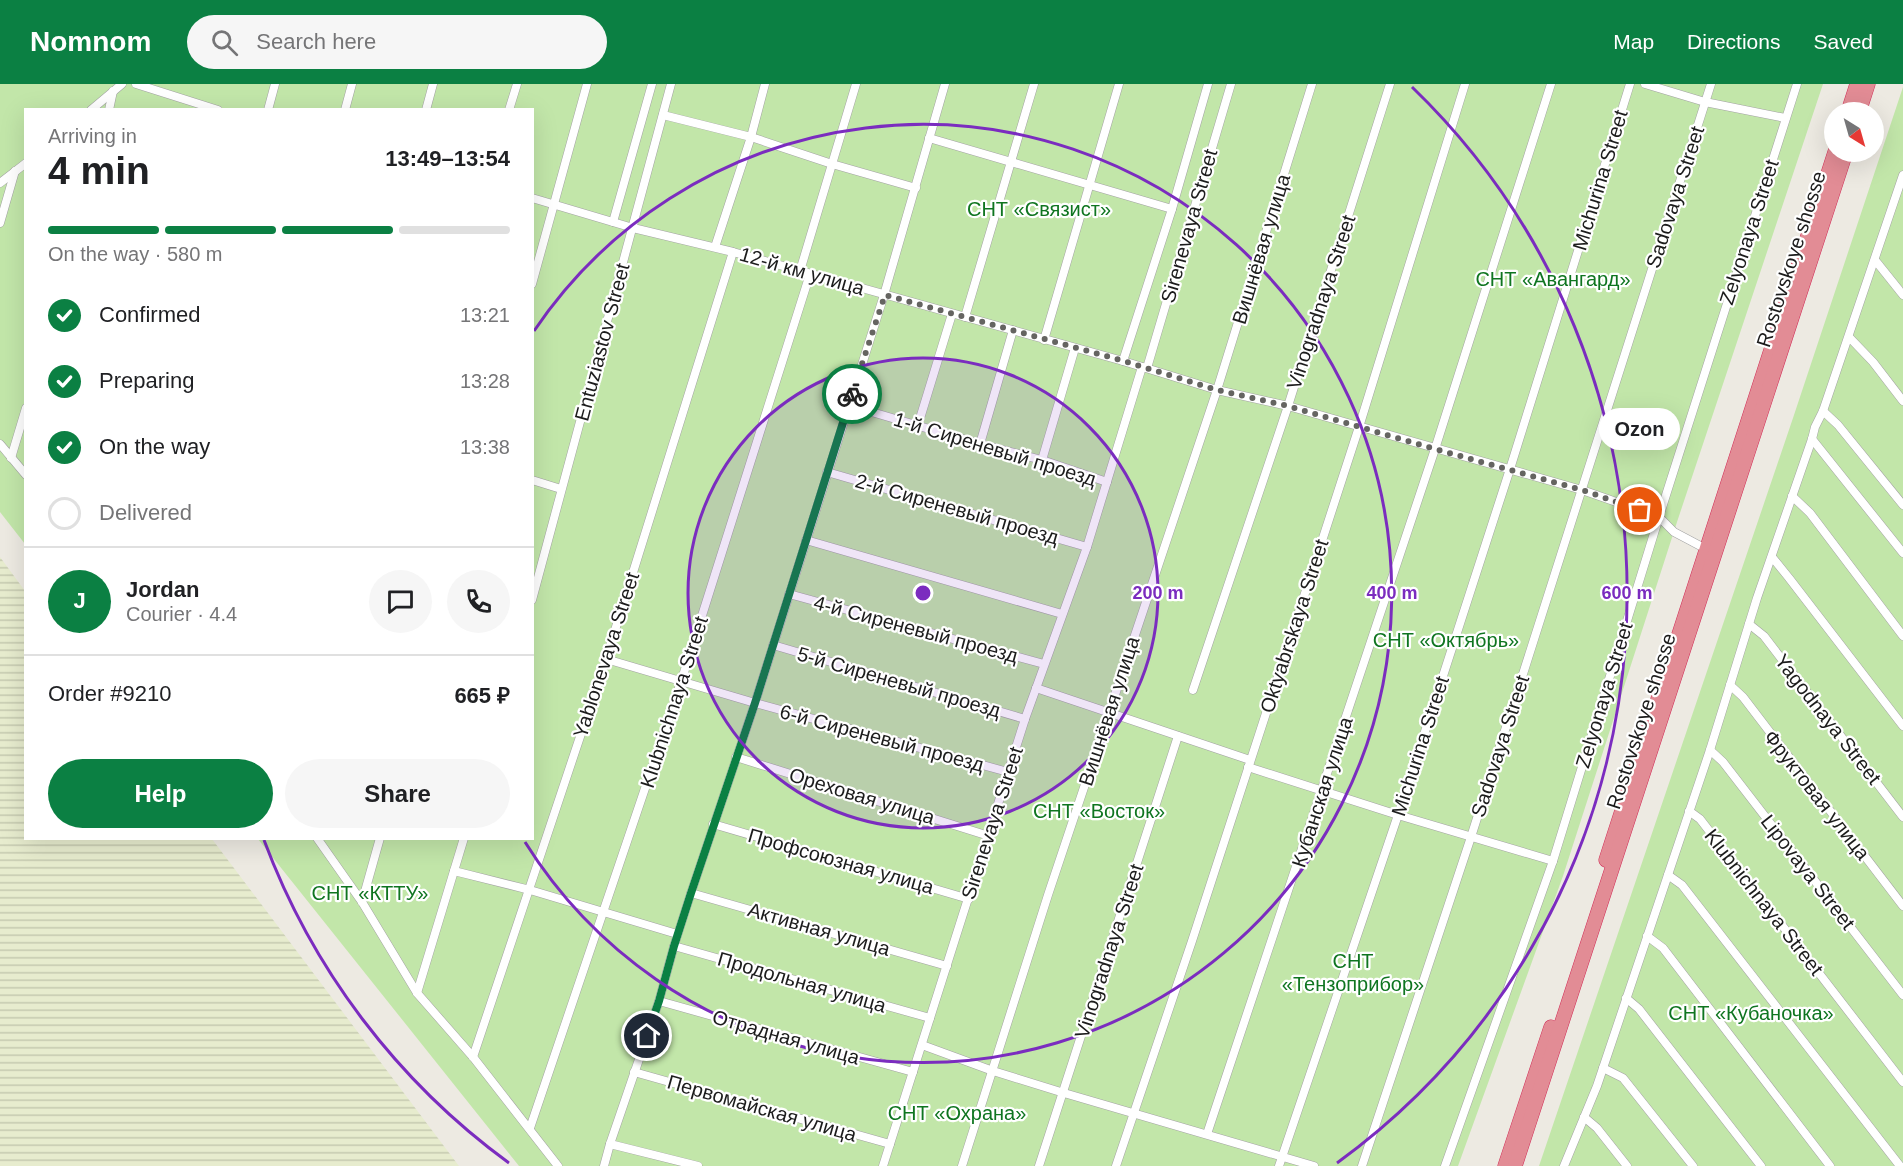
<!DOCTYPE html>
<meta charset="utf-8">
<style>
:root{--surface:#fff;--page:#f6f6f6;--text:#202124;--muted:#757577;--line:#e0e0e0;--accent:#0b8043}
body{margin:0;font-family:Arial,sans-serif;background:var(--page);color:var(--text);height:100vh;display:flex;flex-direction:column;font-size:22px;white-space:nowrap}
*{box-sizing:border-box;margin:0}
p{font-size:20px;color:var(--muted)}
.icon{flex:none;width:33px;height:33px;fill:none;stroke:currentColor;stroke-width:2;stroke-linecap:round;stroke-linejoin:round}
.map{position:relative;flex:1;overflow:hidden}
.drawer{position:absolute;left:24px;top:24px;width:510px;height:732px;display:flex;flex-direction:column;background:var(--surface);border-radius:0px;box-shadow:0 6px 24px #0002}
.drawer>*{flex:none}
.needle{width:39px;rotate:143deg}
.controls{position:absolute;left:1824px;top:18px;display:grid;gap:12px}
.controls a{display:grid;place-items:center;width:60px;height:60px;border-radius:50%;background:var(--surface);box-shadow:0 6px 24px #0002;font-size:30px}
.pin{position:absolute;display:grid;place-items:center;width:51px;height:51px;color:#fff;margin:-26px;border:3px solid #fff;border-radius:50%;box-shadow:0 2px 6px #0007}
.courier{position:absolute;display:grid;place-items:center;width:60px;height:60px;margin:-30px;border:4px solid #0b8043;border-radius:50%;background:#fff;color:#222;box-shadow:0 2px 8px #0007}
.bubble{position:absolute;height:42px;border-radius:21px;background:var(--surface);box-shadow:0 6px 24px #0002;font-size:20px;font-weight:800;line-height:42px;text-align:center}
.summary em{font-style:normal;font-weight:800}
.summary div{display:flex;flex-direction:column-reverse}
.summary{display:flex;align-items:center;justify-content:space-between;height:102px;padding:0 24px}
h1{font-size:39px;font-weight:800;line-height:45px}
.bar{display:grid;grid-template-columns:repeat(4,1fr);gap:9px 6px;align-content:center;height:72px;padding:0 24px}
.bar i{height:8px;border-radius:4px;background:var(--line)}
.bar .on{background:var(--accent)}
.bar p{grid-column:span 4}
.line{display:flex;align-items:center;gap:15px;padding:0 24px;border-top:2px solid var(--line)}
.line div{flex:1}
.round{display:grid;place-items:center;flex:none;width:63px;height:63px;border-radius:32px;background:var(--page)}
ol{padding:0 24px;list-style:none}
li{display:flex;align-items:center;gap:18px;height:66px}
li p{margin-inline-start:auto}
li .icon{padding:6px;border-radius:50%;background:var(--accent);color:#fff;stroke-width:4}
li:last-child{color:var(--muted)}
li i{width:33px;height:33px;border:3px solid var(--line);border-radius:50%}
.cta{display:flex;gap:12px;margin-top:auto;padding:12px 24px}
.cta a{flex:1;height:69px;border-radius:36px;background:var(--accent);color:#fff;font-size:24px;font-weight:800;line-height:69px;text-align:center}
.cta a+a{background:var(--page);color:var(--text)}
header{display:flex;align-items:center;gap:36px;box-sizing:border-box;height:84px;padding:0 30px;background:var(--accent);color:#fff}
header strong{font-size:28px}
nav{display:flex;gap:33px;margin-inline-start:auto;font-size:21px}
.search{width:420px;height:54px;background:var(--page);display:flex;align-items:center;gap:15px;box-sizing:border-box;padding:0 21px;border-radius:33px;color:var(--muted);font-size:22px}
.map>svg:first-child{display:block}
</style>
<header>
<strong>Nomnom</strong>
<div class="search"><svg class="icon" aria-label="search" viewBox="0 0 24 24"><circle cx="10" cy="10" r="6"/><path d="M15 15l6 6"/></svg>Search here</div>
<nav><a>Map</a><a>Directions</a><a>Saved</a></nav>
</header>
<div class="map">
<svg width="1903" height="1082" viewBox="0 0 1903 1082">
<defs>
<pattern id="farmland-rules" width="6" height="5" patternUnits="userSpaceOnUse" patternTransform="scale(1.5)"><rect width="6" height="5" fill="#e7ecce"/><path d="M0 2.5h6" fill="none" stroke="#c6cab0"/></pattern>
</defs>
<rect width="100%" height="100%" fill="#edeae2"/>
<!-- farmland -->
<polygon fill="url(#farmland-rules)" points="0,473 25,507 26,754 212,755 459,1082 0,1082"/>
<!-- grass -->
<g fill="#c2e6a9">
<polygon points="0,0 1823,0 1677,438 1563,792 1458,1082 519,1082 258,755 532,754 532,26 26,26 25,460 0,428"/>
<polygon points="1903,3 1903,1082 1539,1082 1793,334"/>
</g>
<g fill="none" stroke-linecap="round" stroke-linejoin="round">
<defs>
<g id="street">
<polyline points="136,0 218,26"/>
<polyline points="1645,0 1705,18 1785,34"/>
<polyline points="91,26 122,0"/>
<polyline points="109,26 113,7"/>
<polyline points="268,26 275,0"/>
<polyline points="345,26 352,0"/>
<polyline points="426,26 433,0"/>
<polyline points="509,26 517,0"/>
<polyline points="663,31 751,53 832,80 916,104"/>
<polyline points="929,54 1172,125"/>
<polyline points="0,99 26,79"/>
<polyline points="532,114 633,144 733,168 1123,277 1217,306 1288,322 1582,406 1659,433 1674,448 1708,466"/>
<polyline points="613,138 652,0"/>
<polyline points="0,139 15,87"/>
<polyline points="715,163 751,53 765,0"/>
<polyline points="1875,176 1903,211"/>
<polyline points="800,187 856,0"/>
<polyline points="532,200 587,0"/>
<polyline points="965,233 1034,0"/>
<polyline points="1849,253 1873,278 1903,317"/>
<polyline points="1044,256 1119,0"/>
<polyline points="1123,277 1172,125 1208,0"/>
<polyline points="1147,284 1231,0"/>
<polyline points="848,321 980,360 1042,376 1107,398"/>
<polyline points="1823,327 1838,341 1903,421"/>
<polyline points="918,341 952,230"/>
<polyline points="1812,355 1903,469"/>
<polyline points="0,360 26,391"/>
<polyline points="980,360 1013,246"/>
<polyline points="11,374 26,324"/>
<polyline points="1042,376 1075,264"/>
<polyline points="827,388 1087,463"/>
<polyline points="532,396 561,405"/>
<polyline points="1792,412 1810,429 1903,552"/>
<polyline points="806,456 1062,530"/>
<polyline points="1772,473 1789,494 1903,642"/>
<polyline points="789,510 1044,580"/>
<polyline points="532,516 671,0"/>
<polyline points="1749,540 1764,552 1903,733"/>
<polyline points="773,561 1025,635"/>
<polyline points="606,575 755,619 1008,688"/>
<polyline points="1730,601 1743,613 1903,822"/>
<polyline points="1036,604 1250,676"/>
<polyline points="1193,606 1288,322 1390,0"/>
<polyline points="1710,666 1723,678 1903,911"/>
<polyline points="736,673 989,752"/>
<polyline points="1248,683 1398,731 1553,777"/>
<polyline points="1689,727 1700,735 1903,998"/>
<polyline points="713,740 969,815"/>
<polyline points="317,754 362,818 417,909 473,973 558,1082"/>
<polyline points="454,787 530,806 677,850"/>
<polyline points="1668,791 1682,801 1900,1082"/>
<polyline points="691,809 947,882"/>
<polyline points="362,818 380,754"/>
<polyline points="1647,852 1663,864 1830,1082"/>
<polyline points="674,862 930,934"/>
<polyline points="417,909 464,754"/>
<polyline points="1626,914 1639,925 1761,1082"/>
<polyline points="659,917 913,988"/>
<polyline points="922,961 993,987 1064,1009 1314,1082"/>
<polyline points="473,973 606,575 733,168"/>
<polyline points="1603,984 1623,994 1693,1082"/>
<polyline points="634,988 890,1060"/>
<polyline points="1584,1033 1597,1044 1627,1082"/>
<polyline points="530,1044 681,598 810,190"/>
<polyline points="1207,1050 1435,365 1551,0"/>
<polyline points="610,1060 698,1082"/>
<polyline points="604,1082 610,1060 659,917 674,862 691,809 755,619 884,211 945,0"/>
<polyline points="883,1082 1025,635 1087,463 1142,283"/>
<polyline points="962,1082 1048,811 1217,306 1312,0"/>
<polyline points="1039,1082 1178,652"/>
<polyline points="1116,1082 1192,857 1359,343 1465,0"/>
<polyline points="1279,1082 1398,731 1510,385 1630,0"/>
<polyline points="1362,1082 1471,753 1711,0"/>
<polyline points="1445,1082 1553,777 1659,433 1797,0"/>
<polyline points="1564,1082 1597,1002 1710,666 1757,514 1812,355 1815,343 1823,327 1903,91"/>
</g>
<g id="highway">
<polyline points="1848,28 1857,0"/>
<polyline points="1859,28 1868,0"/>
<polyline points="1606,776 1835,68"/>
<polyline points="1505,1082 1551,943"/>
<polyline points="1515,1082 1846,68"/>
</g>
</defs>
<!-- street casing -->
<use href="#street" stroke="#a3a3a3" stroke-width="9"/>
<!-- highway casing -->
<use href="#highway" stroke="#d02b56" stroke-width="15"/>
<!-- street -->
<use href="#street" stroke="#fff" stroke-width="8"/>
<!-- highway -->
<use href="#highway" stroke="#e28c95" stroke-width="14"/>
</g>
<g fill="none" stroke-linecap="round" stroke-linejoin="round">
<!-- done -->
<polyline stroke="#656461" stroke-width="6" stroke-dasharray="0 10.8" points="852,310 885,211 1124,277 1217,306 1288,322 1435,365 1582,406 1640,426"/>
<!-- route -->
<polyline stroke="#0b8043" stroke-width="8" points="647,952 659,917 674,862 691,809 755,619 852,310"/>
</g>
<!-- distance rings -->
<circle cx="923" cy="509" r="235" fill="#7b2cbf" fill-opacity=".12"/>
<g fill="none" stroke="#7b2cbf" stroke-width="3">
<circle cx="923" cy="509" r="235"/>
<path d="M534 247A469 469 0 1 1 525 758"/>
<path d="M509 1079A704 704 0 0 1 264 756M1412 3A704 704 0 0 1 1337 1079"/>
</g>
<g text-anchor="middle" stroke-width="4.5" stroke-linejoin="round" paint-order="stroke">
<!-- street labels -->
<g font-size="20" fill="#1c1c1c" stroke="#fff">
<text transform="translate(1600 96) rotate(-73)" y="7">Michurina Street</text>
<text transform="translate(1675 113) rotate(-72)" y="7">Sadovaya Street</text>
<text transform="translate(1189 142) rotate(-74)" y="7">Sirenevaya Street</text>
<text transform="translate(1749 148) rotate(-72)" y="7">Zelyonaya Street</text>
<text transform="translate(1261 165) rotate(-73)" y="7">Вишнёвая улица</text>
<text transform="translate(1791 175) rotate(-72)" y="7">Rostovskoye shosse</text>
<text transform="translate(802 187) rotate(16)" y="7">12-й км улица</text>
<text transform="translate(1321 218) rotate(-72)" y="7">Vinogradnaya Street</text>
<text transform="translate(602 258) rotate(-75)" y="7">Entuziastov Street</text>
<text transform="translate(995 365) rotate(17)" y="7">1-й Сиреневый проезд</text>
<text transform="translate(957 425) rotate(16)" y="7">2-й Сиреневый проезд</text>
<text transform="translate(1294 542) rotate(-72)" y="7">Oktyabrskaya Street</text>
<text transform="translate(916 545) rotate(15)" y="7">4-й Сиреневый проезд</text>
<text transform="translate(606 571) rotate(-72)" y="7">Yablonevaya Street</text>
<text transform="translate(899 598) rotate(16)" y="7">5-й Сиреневый проезд</text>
<text transform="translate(1604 611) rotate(-73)" y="7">Zelyonaya Street</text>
<text transform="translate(674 618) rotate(-72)" y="7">Klubnichnaya Street</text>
<text transform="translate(1109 627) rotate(-72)" y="7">Вишнёвая улица</text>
<text transform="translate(1828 635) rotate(52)" y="7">Yagodnaya Street</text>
<text transform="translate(1641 637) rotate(-72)" y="7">Rostovskoye shosse</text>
<text transform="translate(882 654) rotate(15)" y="7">6-й Сиреневый проезд</text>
<text transform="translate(1420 662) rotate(-72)" y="7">Michurina Street</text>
<text transform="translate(1500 662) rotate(-72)" y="7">Sadovaya Street</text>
<text transform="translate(1322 708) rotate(-72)" y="7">Кубанская улица</text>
<text transform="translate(1817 711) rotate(52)" y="7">Фруктовая улица</text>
<text transform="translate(862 712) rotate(17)" y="7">Ореховая улица</text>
<text transform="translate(992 739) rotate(-72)" y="7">Sirenevaya Street</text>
<text transform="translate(841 777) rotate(16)" y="7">Профсоюзная улица</text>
<text transform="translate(1808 788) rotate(52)" y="7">Lipovaya Street</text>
<text transform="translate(1764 818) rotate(52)" y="7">Klubnichnaya Street</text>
<text transform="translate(819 845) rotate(16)" y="7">Активная улица</text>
<text transform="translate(1109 867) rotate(-72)" y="7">Vinogradnaya Street</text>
<text transform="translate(802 898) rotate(16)" y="7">Продольная улица</text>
<text transform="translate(786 953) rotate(16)" y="7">Отрадная улица</text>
<text transform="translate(762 1024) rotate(16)" y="7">Первомайская улица</text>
</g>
<!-- park labels -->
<g font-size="20" fill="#0f7520" stroke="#fff">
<text x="1039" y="132">СНТ «Связист»</text>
<text x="1553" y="202">СНТ «Авангард»</text>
<text x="1446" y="563">СНТ «Октябрь»</text>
<text x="1099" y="734">СНТ «Восток»</text>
<text x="370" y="816">СНТ «КТТУ»</text>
<text x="1353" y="884">СНТ<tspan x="1353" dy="23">«Тензоприбор»</tspan></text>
<text x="1751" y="936">СНТ «Кубаночка»</text>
<text x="957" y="1036">СНТ «Охрана»</text>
</g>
</g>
<circle cx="923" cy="509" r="9" fill="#7b2cbf" stroke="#fff" stroke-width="3"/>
<g font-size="18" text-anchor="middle" font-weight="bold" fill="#7b2cbf" stroke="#fff" stroke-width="4.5" stroke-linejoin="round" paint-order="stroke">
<text x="1158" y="515">200 m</text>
<text x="1392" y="515">400 m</text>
<text x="1627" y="515">600 m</text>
</g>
</svg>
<div class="controls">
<a><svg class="needle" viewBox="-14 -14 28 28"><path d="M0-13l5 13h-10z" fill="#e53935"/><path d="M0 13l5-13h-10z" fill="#757577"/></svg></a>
</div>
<div class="pin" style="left:1640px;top:426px;background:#ea580c"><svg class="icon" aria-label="bag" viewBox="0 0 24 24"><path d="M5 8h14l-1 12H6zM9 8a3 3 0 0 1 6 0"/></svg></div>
<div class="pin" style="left:647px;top:952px;background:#1f2937"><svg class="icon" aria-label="home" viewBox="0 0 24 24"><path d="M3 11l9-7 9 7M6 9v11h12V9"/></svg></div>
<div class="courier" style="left:852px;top:310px"><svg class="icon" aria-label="bike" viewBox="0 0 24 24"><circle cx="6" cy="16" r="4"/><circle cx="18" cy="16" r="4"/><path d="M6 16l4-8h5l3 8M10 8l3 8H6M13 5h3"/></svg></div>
<div class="bubble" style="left:1599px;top:324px;width:81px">Ozon</div>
<section class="drawer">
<div class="summary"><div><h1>4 min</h1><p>Arriving in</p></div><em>13:49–13:54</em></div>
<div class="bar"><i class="on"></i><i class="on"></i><i class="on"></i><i></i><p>On the way · 580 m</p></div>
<ol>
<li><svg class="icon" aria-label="check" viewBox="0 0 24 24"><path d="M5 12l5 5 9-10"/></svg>Confirmed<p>13:21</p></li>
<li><svg class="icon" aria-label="check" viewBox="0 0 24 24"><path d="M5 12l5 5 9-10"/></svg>Preparing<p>13:28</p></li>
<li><svg class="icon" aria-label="check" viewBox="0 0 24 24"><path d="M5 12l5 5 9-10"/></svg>On the way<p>13:38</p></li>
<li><i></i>Delivered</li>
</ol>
<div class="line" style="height:108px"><b class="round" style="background:var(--accent);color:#fff">J</b><div><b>Jordan</b><p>Courier · 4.4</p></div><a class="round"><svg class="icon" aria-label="chat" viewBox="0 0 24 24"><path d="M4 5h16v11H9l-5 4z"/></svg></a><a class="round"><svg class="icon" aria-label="phone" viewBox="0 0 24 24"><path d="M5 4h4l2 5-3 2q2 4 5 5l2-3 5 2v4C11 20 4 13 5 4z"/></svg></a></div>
<div class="line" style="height:78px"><div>Order #9210</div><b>665 ₽</b></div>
<div class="cta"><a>Help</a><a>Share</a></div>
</section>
</div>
